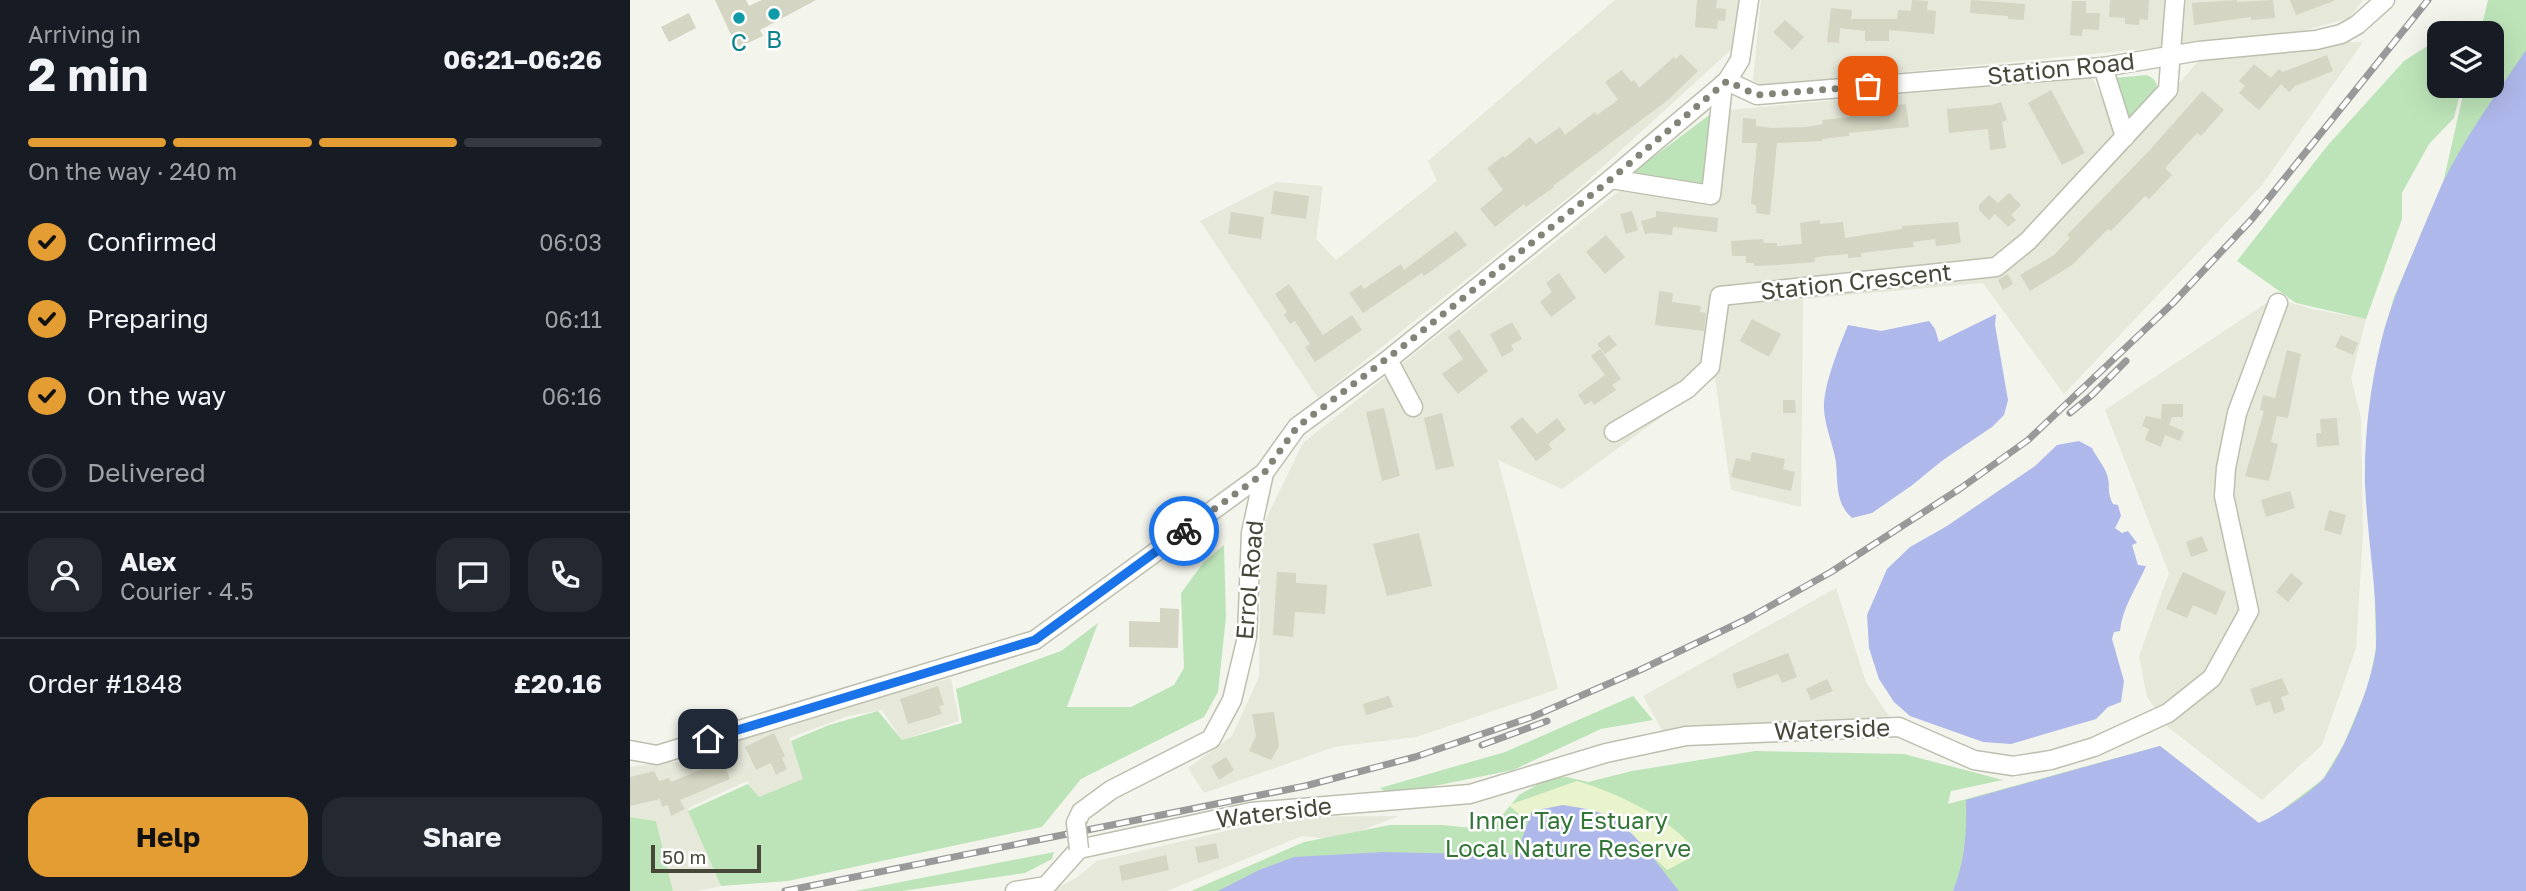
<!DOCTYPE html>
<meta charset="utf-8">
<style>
:root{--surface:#171b24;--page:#242831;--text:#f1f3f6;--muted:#9ea1a6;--line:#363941;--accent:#e49d33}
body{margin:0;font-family:"Golos Text",sans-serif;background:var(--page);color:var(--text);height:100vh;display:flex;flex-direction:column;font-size:26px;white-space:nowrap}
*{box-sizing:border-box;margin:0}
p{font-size:23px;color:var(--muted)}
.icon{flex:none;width:38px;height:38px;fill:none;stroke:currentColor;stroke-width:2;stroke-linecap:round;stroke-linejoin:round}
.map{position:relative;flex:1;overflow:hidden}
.sheet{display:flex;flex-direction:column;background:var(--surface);width:630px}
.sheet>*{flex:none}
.fabs{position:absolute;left:1797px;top:21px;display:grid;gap:14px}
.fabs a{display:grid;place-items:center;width:77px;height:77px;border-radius:14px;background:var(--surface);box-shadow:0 7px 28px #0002;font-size:35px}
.scale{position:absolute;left:21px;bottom:18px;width:110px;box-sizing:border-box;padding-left:7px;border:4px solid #47483a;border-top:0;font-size:19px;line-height:24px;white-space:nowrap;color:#47483a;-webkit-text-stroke:5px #fff;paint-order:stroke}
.pin{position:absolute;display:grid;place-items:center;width:60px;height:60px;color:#fff;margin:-30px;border-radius:14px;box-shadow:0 4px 10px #0006}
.courier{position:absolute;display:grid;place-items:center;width:70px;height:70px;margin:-35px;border:5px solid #1a73e8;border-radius:50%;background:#fff;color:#222;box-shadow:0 2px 9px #0007}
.head em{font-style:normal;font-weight:700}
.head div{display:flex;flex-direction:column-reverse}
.head{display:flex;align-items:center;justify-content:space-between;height:119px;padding:0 28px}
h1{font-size:46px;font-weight:700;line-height:52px}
.bar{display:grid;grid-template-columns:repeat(4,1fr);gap:10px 7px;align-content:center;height:84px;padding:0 28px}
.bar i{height:9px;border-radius:5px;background:var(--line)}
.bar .active{background:var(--accent)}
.bar p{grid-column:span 4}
.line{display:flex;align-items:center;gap:18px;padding:0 28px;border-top:2px solid var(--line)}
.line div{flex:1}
.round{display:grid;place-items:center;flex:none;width:74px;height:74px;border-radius:21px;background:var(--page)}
ol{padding:0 28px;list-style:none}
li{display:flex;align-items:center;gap:21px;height:77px}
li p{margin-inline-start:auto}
li .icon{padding:7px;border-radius:50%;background:var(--accent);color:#111;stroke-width:4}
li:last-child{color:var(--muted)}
li i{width:38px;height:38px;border:4px solid var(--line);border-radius:50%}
.action{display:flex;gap:14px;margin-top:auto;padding:14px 28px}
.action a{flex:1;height:80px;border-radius:21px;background:var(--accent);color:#111;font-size:28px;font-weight:700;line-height:80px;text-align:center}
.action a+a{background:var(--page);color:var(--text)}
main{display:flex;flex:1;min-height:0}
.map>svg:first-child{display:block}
</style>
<main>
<section class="sheet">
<div class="head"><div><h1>2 min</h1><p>Arriving in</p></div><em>06:21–06:26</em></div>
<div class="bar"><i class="active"></i><i class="active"></i><i class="active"></i><i></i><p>On the way · 240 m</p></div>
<ol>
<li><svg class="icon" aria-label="check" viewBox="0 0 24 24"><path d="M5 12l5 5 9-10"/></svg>Confirmed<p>06:03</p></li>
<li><svg class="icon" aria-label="check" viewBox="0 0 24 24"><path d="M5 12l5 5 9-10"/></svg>Preparing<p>06:11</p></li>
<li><svg class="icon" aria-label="check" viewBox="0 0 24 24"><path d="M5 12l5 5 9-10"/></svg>On the way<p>06:16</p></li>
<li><i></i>Delivered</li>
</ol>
<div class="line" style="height:126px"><a class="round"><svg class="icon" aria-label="person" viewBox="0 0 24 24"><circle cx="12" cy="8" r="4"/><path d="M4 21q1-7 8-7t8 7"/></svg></a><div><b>Alex</b><p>Courier · 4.5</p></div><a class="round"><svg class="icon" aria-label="chat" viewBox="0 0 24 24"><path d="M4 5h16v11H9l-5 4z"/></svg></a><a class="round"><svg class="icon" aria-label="phone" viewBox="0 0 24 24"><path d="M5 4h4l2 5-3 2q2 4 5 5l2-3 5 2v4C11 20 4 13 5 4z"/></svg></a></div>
<div class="line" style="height:91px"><div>Order #1848</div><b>£20.16</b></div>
<div class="action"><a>Help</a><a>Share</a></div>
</section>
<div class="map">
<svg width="1896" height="891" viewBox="0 0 1896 891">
<rect width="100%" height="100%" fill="#f3f4ec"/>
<!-- residential -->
<g fill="#e6e8da">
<polygon points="985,0 1109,0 1104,47 944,193 688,398 570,221 647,182 693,186 686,239 706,260 807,181 798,161"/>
<polygon points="1131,0 1733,0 1719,18 1658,35 1131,86 1123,80"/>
<polygon points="1713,42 1733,42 1632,185 1434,394 1353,283 1173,299 1171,507 1101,490 1085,378 932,489 868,460 928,689 786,737 704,747 574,793 558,768 602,736 629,677 631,529 673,443 989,191 1083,201 1098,110 1462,77 1481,118 1499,142 1571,58 1680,50"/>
<polygon points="1644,298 1682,309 1736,319 1721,378 1731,418 1733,533 1726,648 1692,745 1632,800 1539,728 1517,697 1509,656 1539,573 1475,410"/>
<polygon points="1206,588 1236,682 1261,719 1033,732 1013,696"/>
<polygon points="321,678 329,721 272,740 252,710 218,716 159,738 178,783 130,803 117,781 58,808 91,886 67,891 43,891 26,821 0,817 0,767 32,762 56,762 161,721"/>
<polygon points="769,816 706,840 672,836 537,891 422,891 446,878 467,861 656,817"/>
</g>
<!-- green -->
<g fill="#bde4b9">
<polygon points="1858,0 1896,0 1896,891 561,891 674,842 760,825 813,825 860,830 889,795 919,778 937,777 958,782 1002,771 1125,751 1274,754 1373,780 1321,791 1318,804 1530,746 1628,823 1643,817 1693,779 1714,744 1738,686 1746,649 1744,568 1735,483 1737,436 1742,389 1751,343 1764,297 1813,183 1835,86 1862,86 1862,33 1850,33"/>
<polygon points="1802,43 1809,52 1810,86 1829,86 1829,97 1824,118 1799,144 1772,193 1772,219 1736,319 1666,303 1607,261 1698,145 1774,61"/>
<path d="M1517,75C1542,87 1513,106 1502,117L1499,116L1484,87V78Z"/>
<polygon points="1082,113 1076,181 1072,186 1006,175 1006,170"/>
<polygon points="594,545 596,617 588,692 574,717 451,779 412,827 158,881 91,886 58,811 118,784 129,797 173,779 161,741 199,725 248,711 272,740 332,723 326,689 431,651 468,623 437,707 501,707 544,685 554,668 551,593 573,563"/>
<polygon points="1003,696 1023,720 971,729 883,770 760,795 750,788 875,752"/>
<polygon points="0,817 26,821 43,891 0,891"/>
<polygon points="424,852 422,859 395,873 272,891 225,891"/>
</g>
<!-- sand -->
<path fill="#eaf4cc" d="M947,781C984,792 1041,817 1063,849L1060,858L1037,870L993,828L905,819L896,821L879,805Z"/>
<!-- water -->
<g fill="#afb8ea">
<path d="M1896,50V891H1323C1335,862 1337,831 1336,800L1530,746L1629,823C1645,816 1682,792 1694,778C1714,753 1744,679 1746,647C1748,592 1737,538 1735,483C1734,437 1740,387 1751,342C1759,309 1772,279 1785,248C1794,226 1803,205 1812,184C1835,137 1867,93 1896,50Z"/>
<path d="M1366,314L1365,325L1378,400L1374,415L1362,427L1313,460L1281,486L1242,513L1222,518C1205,503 1208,483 1206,462C1203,444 1195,427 1194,409C1193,386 1209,347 1218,325L1251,331L1299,321L1305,329L1309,342Z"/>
<path d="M1449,441L1462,448C1466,457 1474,465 1477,475C1481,486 1476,490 1483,504L1488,505L1491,516L1485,528L1492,533L1498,531L1507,543L1502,545L1508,565L1516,566C1507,587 1492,608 1490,631L1484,632L1482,639L1494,681L1491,702L1478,707L1466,719L1381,744L1353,742L1280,716L1264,702L1249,679L1239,648L1237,615L1257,569L1280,547L1317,526L1405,466L1427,445Z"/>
<path d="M933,805C949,808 966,809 981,818C1007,832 1030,868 1049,891H588L629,870L664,857L753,852L882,855L892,839L902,811Z"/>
</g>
<!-- building -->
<g fill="#d4d5c2">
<polygon points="85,0 116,0 119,6 132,0 186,0 130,30 133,36 107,48"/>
<polygon points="1067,0 1087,0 1086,8 1096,9 1095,21 1088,20 1087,29 1065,27"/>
<polygon points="1282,0 1298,1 1297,10 1306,11 1304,34 1259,30 1259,41 1235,41 1235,31 1210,28 1209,43 1197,42 1201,8 1222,10 1221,19 1267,19 1268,10 1281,11"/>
<polygon points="1341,0 1395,4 1394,20 1378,19 1378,16 1340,13"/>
<polygon points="1480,0 1519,0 1518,20 1510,19 1509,25 1495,24 1495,18 1479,17"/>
<polygon points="1607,0 1607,2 1643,0 1645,18 1621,20 1621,17 1564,25 1562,3"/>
<polygon points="1660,0 1704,0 1704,1 1666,15"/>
<polygon points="1442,1 1456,1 1456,13 1470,13 1469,30 1453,29 1452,36 1440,35"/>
<polygon points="59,13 66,28 39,42 31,27"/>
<polygon points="1155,20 1174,37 1162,50 1143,32"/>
<polygon points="1051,54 1068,71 1038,100 923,186 924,187 896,207 894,204 865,227 850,209 873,190 857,168 873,156 875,158 900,137 906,144 930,127 935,135 965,112 967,115 988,100 975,82 992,70 1001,82 1004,80 1009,88 1044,57 1046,59"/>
<polygon points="1697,55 1703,71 1665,86 1659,92 1651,84 1629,110 1609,93 1615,86 1609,81 1624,64 1641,78 1649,69 1653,72"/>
<polygon points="1421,90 1455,153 1432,165 1398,103"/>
<polygon points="1572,91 1594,110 1571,136 1567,133 1535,168 1542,175 1519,199 1515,196 1481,231 1478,229 1442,265 1400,291 1390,275 1424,255 1440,238 1437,235 1518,152"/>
<polygon points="1371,102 1377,120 1372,122 1376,148 1360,150 1358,129 1319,133 1317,109 1361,105"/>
<polygon points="1276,104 1279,127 1219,133 1219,136 1192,139 1192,141 1147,143 1140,215 1126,213 1126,205 1121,204 1127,143 1112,143 1113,118 1126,119 1126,126 1142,128 1175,127 1193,124 1192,120 1220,117 1220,115 1230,114 1230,112 1258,109 1258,106"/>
<polygon points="644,191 679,196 676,219 641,214"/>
<polygon points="1379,193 1391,205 1381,215 1386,220 1378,227 1365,214 1359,220 1349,210 1349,205 1359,195 1368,203"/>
<polygon points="1002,211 1008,230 996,234 990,214"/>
<polygon points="1026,211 1088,218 1087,232 1043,227 1042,235 1021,233 1015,234 1011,221 1026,217"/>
<polygon points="601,212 634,217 631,239 598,234"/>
<polygon points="1190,220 1190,224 1213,222 1215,238 1272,229 1272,226 1328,222 1331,243 1306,246 1305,239 1283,242 1284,247 1231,253 1231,257 1218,258 1218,254 1194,256 1185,258 1185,262 1148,265 1124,266 1124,263 1116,263 1116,256 1102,256 1101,241 1133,239 1134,243 1147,243 1147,246 1172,244 1170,223"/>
<polygon points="826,231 837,245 794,276 792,273 733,313 719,293 731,285 734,289 771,264 774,270"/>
<polygon points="976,235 995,257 975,274 956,252"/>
<polygon points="929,273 946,298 921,317 910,302 922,292 916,283"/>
<polygon points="1378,274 1383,284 1373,290 1368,280"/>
<polygon points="659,284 693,335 722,315 732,330 685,362 675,347 680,344 665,321 660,324 654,315 657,312 645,294"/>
<polygon points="1029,291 1043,293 1042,302 1071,306 1070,312 1076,313 1074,331 1025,325"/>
<polygon points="1122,319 1151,334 1139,357 1110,341"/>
<polygon points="882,322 892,339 881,345 884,350 872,357 860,334"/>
<polygon points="829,329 858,371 828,394 812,374 833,359 818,337"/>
<polygon points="979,335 987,345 975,354 967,344"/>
<polygon points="1711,335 1728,343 1723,355 1705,347"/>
<polygon points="970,349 991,379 982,385 986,390 964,405 961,401 955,405 948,395 975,375 961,356"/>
<polygon points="1657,350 1671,354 1658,418 1647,416 1641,442 1648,444 1639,481 1615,476 1634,411 1630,410 1633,395 1645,398"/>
<polygon points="1153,400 1165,400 1166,413 1153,413"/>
<polygon points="1532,404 1553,404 1553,417 1542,417 1539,425 1554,431 1550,441 1535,435 1531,447 1515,440 1519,429 1512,426 1516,416 1531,419"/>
<polygon points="754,408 770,476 752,481 736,412"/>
<polygon points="812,413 824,466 806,470 794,418"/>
<polygon points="892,417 907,434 927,418 936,430 918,444 922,449 906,461 880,427"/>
<polygon points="1707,418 1709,445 1687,447 1686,433 1691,433 1690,419"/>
<polygon points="1122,452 1155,459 1153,469 1165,472 1161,491 1101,477 1106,458 1120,461"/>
<polygon points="1660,491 1665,508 1636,517 1631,500"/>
<polygon points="1699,510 1716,515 1711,535 1694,530"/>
<polygon points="789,533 802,586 757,596 743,544"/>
<polygon points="1572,536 1578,551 1561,557 1556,542"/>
<polygon points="647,572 666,573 666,583 697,585 695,614 665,612 663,637 643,635"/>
<polygon points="1553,572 1596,592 1586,615 1563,605 1557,618 1536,609"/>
<polygon points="1661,573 1673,583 1658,602 1646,592"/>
<polygon points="530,608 549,609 548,648 499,647 499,621 530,622"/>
<polygon points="1158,653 1167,677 1152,683 1148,674 1107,689 1102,674"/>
<polygon points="1652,678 1659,694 1651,697 1655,710 1644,714 1640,701 1626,706 1620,689"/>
<polygon points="1197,679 1203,691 1181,700 1176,689"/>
<polygon points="308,686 314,705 309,706 312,714 278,724 270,699"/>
<polygon points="759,696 763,707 736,715 733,704"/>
<polygon points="644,712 649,746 641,760 619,751 626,736 622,714"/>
<polygon points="144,733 155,756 152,758 157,769 146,775 141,763 126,770 115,747"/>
<polygon points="596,757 604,770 589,780 581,766"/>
<polygon points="93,761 100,779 50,800 55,809 41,816 38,805 32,807 30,799 0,806 0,777 24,771 29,781 39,778 41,782"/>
<polygon points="586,843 589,858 568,863 565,847"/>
<polygon points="536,855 539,870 492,881 489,866"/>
</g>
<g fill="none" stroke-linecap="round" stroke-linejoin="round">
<defs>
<g id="minor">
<polyline points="1473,67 1495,137"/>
<polyline points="1097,81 1127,95 1473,67 1569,51 1686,40 1711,34 1727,25 1755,0"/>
<polyline points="981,179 1081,195 1093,84"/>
<polyline points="758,360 783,407"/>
<polyline points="984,432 1057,389 1080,367 1090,296 1366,267 1398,241 1538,90 1545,0"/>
<polyline points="0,750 27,755 405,640 634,473"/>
<polyline points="446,823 451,812 481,790 581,739 602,700 617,637 621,533 634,473 667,427 758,360 981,179 1097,81 1110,60 1119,0"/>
<polyline points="385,891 416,886 449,849 621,812 840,794 976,753 1056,736 1269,727 1344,760 1383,766 1421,760 1464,747 1538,713 1582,678 1619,611 1594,496 1596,468 1607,413 1648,303"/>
</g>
</defs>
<!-- minor casing -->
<use href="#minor" stroke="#bdbfaf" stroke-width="21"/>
<!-- minor -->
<use href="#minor" stroke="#fff" stroke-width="18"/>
<defs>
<g id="rail">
<polyline points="1440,413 1462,395 1496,361"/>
<polyline points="852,745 917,721"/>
<polyline points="155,891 675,786 785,757 902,717 1010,670 1117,619 1201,572 1331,488 1398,440 1543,303 1622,219 1798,0"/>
</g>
</defs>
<!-- rail casing -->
<use href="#rail" stroke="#999" stroke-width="7"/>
<!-- rail -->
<use href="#rail" stroke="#fff" stroke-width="4.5" stroke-dasharray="13" stroke-linecap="butt"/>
<defs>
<polyline id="minor-bridge" points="446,823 449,849"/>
</defs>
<!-- minor-bridge casing -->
<use href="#minor-bridge" stroke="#bdbfaf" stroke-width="21" stroke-linecap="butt"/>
<!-- minor-bridge -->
<use href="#minor-bridge" stroke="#fff" stroke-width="18"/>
</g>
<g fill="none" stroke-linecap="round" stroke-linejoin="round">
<!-- done -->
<polyline stroke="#838478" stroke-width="7" stroke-dasharray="0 12.6" points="554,531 634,473 667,427 776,344 981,179 1097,81 1127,95 1238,86"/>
<!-- route -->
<polyline stroke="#1a73e8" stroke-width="9" points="78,739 405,640 554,531"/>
</g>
<!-- markers -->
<g fill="#0f9aa8" stroke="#fff" stroke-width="2.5">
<circle cx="144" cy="14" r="7"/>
<circle cx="109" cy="18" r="7"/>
</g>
<g text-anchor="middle" stroke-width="5" stroke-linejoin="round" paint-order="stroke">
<!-- culture labels -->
<g font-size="24" fill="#0d838f" stroke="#fff">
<text x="144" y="48">B</text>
<text x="109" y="51">C</text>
</g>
<!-- street labels -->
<g font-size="24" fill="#47483a" stroke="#fff">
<text transform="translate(1431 69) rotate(-6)" y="8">Station Road</text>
<text transform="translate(1226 282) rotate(-6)" y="8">Station Crescent</text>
<text transform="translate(620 580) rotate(-85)" y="8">Errol Road</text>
<text transform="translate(1202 730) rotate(-2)" y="8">Waterside</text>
<text transform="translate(644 813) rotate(-7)" y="8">Waterside</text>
</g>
<!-- park labels -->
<g font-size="24" fill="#327537" stroke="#fff">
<text x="938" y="829">Inner Tay Estuary<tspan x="938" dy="28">Local Nature Reserve</tspan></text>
</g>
</g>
</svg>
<div class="fabs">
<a><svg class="icon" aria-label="layers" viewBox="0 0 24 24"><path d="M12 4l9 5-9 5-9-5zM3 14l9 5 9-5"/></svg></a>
</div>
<div class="scale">50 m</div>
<div class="pin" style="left:1238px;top:86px;background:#ea580c"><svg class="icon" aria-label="bag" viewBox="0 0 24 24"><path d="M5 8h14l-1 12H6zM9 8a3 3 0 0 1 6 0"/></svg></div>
<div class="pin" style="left:78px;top:739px;background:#1f2937"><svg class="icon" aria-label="home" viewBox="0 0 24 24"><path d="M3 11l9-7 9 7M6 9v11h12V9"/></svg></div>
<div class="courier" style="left:554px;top:531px"><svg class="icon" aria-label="bike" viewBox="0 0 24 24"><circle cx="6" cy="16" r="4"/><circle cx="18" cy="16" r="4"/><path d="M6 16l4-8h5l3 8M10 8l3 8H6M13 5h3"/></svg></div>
</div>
</main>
